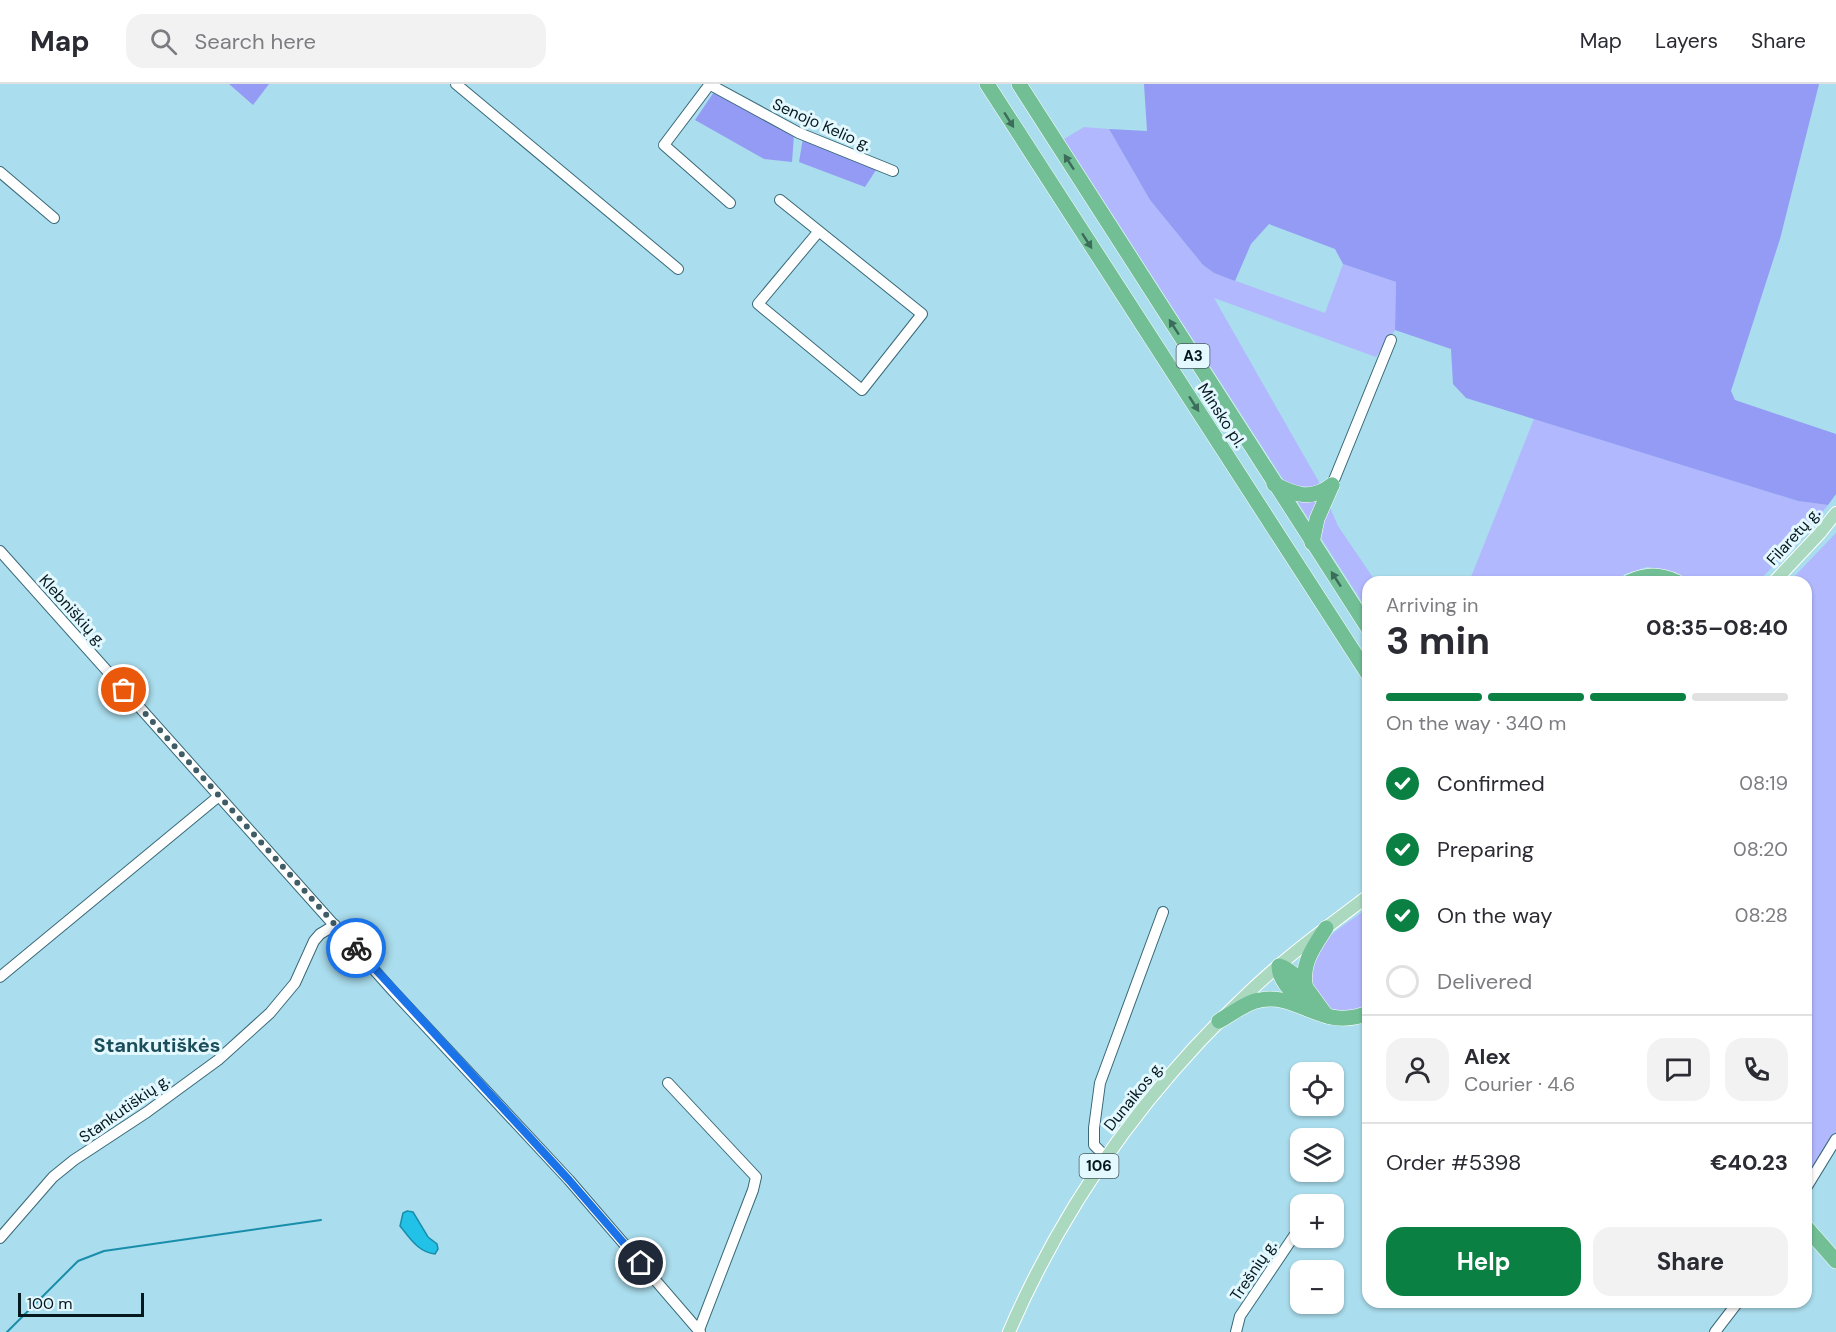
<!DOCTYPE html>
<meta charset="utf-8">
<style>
:root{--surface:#fff;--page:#f2f2f3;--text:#2b2b33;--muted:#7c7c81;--line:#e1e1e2;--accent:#0b8043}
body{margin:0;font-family:"DM Sans",sans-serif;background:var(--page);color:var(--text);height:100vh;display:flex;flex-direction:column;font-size:22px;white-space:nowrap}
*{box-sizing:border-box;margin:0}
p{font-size:20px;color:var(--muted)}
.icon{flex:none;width:33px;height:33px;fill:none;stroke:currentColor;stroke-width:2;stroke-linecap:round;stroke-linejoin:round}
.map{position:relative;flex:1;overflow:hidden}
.side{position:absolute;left:1362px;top:492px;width:450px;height:732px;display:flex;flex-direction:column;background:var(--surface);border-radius:18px;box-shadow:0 2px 4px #0004}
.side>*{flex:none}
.buttons{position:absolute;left:1290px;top:978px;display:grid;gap:12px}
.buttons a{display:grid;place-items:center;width:54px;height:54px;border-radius:12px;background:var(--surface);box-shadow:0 2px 4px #0004;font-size:30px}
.scale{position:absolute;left:18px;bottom:15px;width:126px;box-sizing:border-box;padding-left:6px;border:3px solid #05181e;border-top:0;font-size:16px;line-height:21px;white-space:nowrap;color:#05181e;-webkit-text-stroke:4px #e4f8ff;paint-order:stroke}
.pin{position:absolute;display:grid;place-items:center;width:51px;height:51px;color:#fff;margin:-26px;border:3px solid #fff;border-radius:50%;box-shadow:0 2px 6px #0007}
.courier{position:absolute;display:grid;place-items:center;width:60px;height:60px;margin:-30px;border:4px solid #1a73e8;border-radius:50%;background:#fff;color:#222;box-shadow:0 2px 8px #0007}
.summary em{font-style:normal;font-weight:700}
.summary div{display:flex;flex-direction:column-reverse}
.summary{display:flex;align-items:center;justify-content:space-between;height:102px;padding:0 24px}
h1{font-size:39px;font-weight:700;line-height:45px}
.bar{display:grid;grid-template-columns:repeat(4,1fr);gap:9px 6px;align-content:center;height:72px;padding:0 24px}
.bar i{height:8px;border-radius:4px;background:var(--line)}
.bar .current{background:var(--accent)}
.bar p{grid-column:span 4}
.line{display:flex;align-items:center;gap:15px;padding:0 24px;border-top:2px solid var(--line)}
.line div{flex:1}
.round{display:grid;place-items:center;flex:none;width:63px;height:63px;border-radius:18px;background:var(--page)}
ol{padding:0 24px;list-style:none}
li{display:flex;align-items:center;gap:18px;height:66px}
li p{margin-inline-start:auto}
li .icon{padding:6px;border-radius:50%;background:var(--accent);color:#fff;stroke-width:4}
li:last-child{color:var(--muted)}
li i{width:33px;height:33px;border:3px solid var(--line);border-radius:50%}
.action{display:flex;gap:12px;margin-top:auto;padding:12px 24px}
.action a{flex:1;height:69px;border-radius:18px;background:var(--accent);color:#fff;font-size:24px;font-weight:700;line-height:69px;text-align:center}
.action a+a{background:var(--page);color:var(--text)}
header{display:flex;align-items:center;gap:36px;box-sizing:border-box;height:84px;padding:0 30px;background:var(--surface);border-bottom:2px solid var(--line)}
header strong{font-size:28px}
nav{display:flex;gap:33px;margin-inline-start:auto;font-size:21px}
.search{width:420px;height:54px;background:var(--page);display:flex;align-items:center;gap:15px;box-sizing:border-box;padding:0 21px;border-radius:18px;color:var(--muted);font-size:22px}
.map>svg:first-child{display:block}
</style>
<header>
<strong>Map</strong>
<div class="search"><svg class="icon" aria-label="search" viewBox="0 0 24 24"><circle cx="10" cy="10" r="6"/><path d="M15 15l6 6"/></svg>Search here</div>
<nav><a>Map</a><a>Layers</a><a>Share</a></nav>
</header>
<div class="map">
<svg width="1836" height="1248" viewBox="0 0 1836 1248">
<rect width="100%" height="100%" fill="#aadded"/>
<!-- green -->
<g fill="#b1b8fe">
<polygon points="1084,43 1109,45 1150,116 1203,181 1214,189 1325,229 1343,180 1396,198 1395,246 1376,273 1214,214 1319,398 1338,442 1376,498 1368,498 1368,527 1064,55"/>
<polygon points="1534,335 1798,417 1828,421 1811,442 1758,498 1695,498 1668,486 1647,483 1625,490 1614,498 1469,498"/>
<polygon points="1836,449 1836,1051 1806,1096 1806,498 1789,498"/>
<path d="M1368,824V921C1340,934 1309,925 1309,890C1310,886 1308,880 1310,876C1316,858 1352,836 1368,824Z"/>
</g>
<!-- forest -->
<g fill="#949bf5">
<polygon points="229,0 269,0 253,21"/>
<polygon points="1144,0 1819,0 1780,155 1731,307 1735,316 1836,350 1836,410 1828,421 1798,417 1466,314 1453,300 1451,265 1395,246 1396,198 1343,180 1335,165 1269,140 1251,160 1235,197 1214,189 1203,181 1150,116 1109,45 1147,47"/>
<polygon points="714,8 794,50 792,78 764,75 695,36"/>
<polygon points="803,54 876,86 865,103 799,78"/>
</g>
<!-- water -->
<path fill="#22c1e7" stroke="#198eab" stroke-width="1.5" d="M407,1127L413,1128L428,1153L437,1160L438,1165L435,1170C418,1168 410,1154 400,1142L403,1129Z"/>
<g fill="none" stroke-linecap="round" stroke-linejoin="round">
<!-- stream -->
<polyline stroke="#198eab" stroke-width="2" points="7,1248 78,1177 104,1167 321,1136"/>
<defs>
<g id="minor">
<polyline points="456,0 678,185"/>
<polyline points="709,0 799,49 893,87"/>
<polyline points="710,0 664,61 730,119"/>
<polyline points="0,88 54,134"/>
<polyline points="780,116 922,230 862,306 758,220 819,147"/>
<polyline points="1332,401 1391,256"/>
<polyline points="0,467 393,907 569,1096 700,1248"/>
<polyline points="0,893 219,712"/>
<polyline points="668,999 756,1093 753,1106 699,1246"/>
<polyline points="1105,1072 1094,1061 1094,1044 1100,999 1163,828"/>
<polyline points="1806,1104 1836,1055"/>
<polyline points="0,1154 53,1093 74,1076 147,1028 218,976 270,929 295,899 314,857 320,850 335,841"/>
<polyline points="1236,1248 1240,1232 1300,1143"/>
<polyline points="1715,1248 1738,1218"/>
</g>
<g id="major">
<polyline points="1774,498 1820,449 1836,429"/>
<path d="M1009,1248C1064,1121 1144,1008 1245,912C1283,875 1326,844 1368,812"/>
</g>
<g id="highway">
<polyline points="987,0 1368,590"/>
<polyline points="1019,0 1368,544"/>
<path d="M1274,400C1295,411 1311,417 1332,401"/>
<polyline points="1312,459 1317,435 1332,401"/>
<path d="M1629,498C1646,490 1660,490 1677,498"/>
<path d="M1306,905C1300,881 1313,864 1326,844"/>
<path d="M1308,923C1296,911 1279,899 1279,882C1301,889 1312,915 1327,932"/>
<path d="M1219,937C1232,930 1246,918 1260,916C1299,908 1322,948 1368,929"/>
<polyline points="1806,1143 1836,1177"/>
</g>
</defs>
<!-- minor casing -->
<use href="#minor" stroke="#396978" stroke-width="12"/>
<!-- major casing -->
<use href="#major" stroke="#fff" stroke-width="14"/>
<!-- highway casing -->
<use href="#highway" stroke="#fff" stroke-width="16"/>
<!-- minor -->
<use href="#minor" stroke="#fff" stroke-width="10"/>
<!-- major -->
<use href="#major" stroke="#aad9c0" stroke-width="12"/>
<!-- highway -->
<use href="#highway" stroke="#72bf96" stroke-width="15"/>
</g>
<!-- one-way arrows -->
<defs><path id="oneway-solid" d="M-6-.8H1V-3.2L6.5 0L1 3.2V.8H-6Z" transform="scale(1.5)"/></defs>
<g fill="#3c6c5a">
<use href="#oneway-solid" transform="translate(1009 36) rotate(58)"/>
<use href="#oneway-solid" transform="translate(1069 78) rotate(-123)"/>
<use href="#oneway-solid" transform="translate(1087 157) rotate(57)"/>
<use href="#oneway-solid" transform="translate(1174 243) rotate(-123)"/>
<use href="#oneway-solid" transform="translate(1194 320) rotate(57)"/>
<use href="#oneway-solid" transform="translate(1336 495) rotate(-123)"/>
</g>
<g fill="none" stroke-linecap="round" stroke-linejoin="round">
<!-- done -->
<polyline stroke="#3f5d66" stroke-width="6" stroke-dasharray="0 10.8" points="124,606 356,864"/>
<!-- route -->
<polyline stroke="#1a73e8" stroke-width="8" points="356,864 569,1096 641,1179"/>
</g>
<g text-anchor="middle" stroke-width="6" stroke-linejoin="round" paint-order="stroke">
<!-- shield labels -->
<g fill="#e4f8ff" stroke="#485b62" stroke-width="1.5">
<rect x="1176.5" y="260" width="33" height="24" rx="4.5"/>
<rect x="1079.5" y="1070" width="39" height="24" rx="4.5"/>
</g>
<g font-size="15" font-weight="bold" fill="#05181e">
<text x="1193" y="277">A3</text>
<text x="1099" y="1087">106</text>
</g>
<!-- street labels -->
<g font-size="16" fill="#05181e" stroke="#e4f8ff">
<text transform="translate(822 40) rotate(24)" y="6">Senojo Kelio g.</text>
<text transform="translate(1222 331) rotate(57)" y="6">Minsko pl.</text>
<text transform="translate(1793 452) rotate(-48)" y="6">Filaretų g.</text>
<text transform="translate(73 526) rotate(48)" y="6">Klebniškių g.</text>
<text transform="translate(1133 1012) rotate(-51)" y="6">Dunaikos g.</text>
<text transform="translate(124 1024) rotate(-35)" y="6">Stankutiškių g.</text>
<text transform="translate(1253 1186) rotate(-56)" y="6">Trešnių g.</text>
</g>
<!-- quarter labels -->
<g font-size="20" font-weight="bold" fill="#1c4d5b" stroke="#e4f8ff">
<text x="157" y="968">Stankutiškės</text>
</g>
</g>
</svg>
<div class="buttons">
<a><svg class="icon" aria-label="locate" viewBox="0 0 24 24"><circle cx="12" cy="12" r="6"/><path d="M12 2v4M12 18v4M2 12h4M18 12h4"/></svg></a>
<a><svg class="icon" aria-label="layers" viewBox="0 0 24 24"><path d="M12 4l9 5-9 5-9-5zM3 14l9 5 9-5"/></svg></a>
<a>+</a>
<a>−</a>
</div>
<div class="scale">100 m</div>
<div class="pin" style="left:124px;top:606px;background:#ea580c"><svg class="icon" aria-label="bag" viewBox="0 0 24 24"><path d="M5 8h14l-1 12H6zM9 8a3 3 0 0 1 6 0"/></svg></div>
<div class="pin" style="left:641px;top:1179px;background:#1f2937"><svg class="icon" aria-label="home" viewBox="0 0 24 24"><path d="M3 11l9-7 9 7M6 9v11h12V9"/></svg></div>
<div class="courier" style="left:356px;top:864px"><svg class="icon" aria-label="bike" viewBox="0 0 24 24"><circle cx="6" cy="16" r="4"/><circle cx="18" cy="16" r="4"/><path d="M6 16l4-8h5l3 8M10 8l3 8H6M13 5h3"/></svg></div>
<section class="side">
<div class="summary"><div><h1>3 min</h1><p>Arriving in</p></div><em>08:35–08:40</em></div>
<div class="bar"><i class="current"></i><i class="current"></i><i class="current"></i><i></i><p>On the way · 340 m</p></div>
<ol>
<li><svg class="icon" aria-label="check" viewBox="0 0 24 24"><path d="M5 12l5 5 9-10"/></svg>Confirmed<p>08:19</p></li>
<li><svg class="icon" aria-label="check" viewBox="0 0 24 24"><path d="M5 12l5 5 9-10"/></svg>Preparing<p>08:20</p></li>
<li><svg class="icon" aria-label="check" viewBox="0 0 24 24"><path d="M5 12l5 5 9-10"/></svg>On the way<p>08:28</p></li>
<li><i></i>Delivered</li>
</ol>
<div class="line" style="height:108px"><a class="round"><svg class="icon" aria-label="person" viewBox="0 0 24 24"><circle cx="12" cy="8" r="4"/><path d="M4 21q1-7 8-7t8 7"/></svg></a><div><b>Alex</b><p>Courier · 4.6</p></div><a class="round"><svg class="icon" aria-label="chat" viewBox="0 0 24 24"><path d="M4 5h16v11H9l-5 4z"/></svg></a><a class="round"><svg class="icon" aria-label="phone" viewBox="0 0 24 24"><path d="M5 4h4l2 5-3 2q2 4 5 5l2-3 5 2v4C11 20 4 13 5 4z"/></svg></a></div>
<div class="line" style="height:78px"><div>Order #5398</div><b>€40.23</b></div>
<div class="action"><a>Help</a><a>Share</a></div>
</section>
</div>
